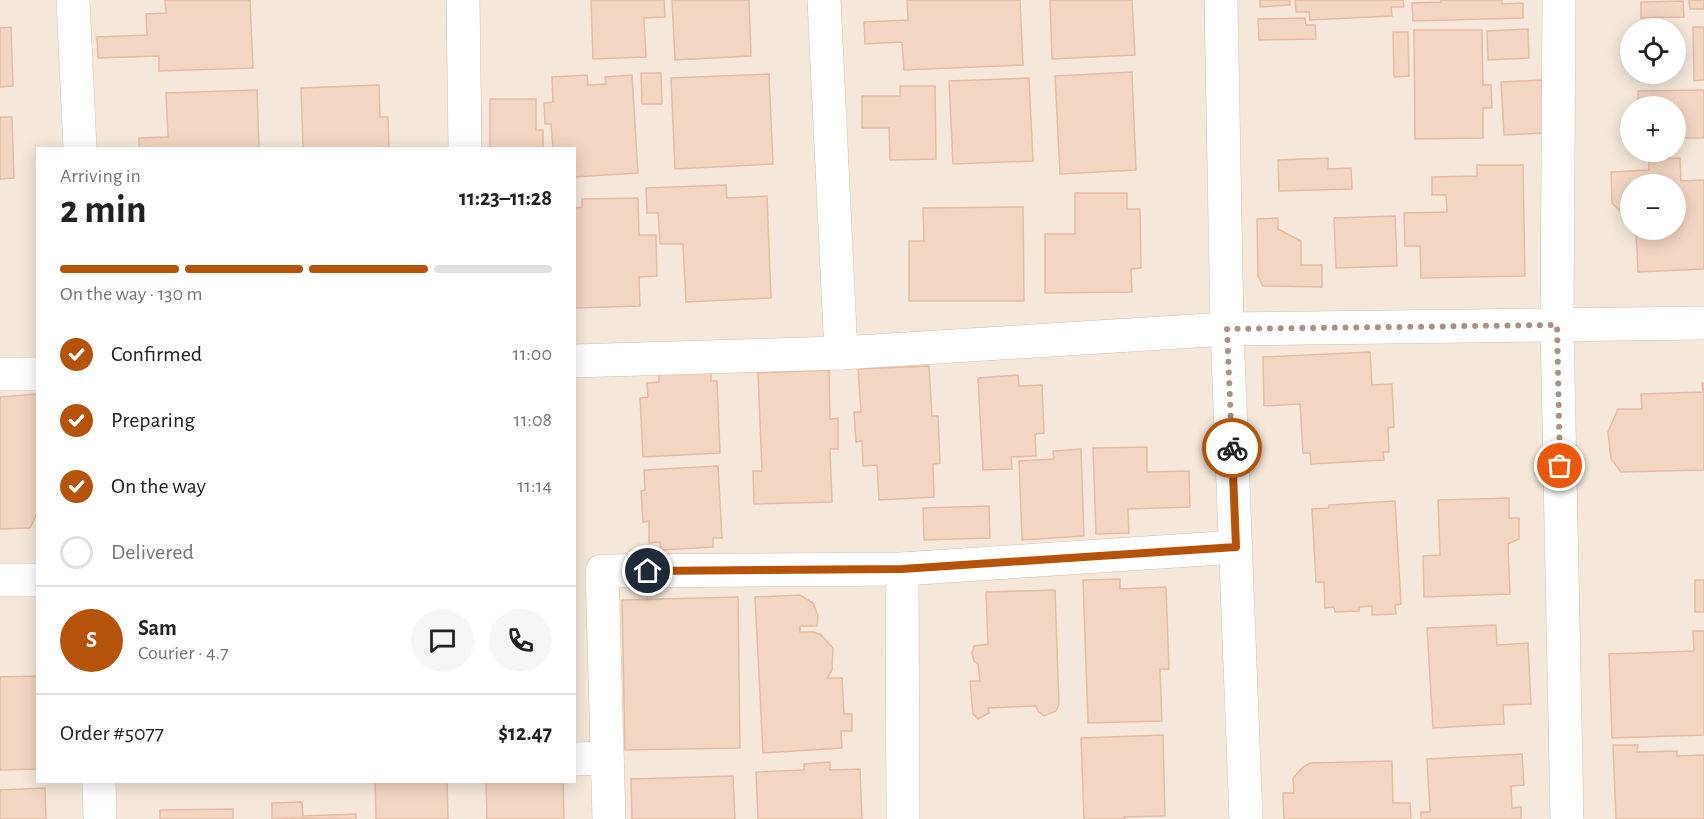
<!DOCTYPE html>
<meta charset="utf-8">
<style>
:root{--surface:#fff;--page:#f6f6f6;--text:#202124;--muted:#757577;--line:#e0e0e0;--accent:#b45309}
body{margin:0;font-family:"Alegreya Sans",sans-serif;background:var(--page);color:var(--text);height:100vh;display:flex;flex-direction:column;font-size:22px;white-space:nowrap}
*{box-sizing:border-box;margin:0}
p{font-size:20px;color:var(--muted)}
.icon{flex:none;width:33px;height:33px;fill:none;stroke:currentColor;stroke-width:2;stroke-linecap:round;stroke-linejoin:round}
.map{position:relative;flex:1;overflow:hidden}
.sheet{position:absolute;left:36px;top:147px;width:540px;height:636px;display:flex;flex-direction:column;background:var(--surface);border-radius:0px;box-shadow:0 3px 15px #0003}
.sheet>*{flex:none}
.tools{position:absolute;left:1620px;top:18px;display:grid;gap:12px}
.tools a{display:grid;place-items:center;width:66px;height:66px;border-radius:50%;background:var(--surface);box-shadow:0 3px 15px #0003;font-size:30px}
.pin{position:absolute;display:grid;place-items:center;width:51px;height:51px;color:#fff;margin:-26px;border:3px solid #fff;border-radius:50%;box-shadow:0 2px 6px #0007}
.courier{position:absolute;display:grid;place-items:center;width:60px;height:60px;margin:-30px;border:4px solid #b45309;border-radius:50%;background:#fff;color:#222;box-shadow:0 2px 8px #0007}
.summary em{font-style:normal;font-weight:700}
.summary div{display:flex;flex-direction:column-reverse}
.summary{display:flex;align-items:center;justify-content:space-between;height:102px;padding:0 24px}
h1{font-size:39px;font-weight:700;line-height:45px}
.bar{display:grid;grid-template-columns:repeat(4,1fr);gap:9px 6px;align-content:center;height:72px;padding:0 24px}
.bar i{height:8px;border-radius:4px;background:var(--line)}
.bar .current{background:var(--accent)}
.bar p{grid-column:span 4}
.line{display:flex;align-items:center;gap:15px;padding:0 24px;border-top:2px solid var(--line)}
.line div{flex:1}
.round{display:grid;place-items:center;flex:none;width:63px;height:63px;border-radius:32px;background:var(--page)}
ol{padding:0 24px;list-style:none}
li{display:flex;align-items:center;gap:18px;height:66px}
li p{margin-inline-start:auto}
li .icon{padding:6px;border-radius:50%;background:var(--accent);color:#fff;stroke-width:4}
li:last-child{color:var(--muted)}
li i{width:33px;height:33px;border:3px solid var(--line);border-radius:50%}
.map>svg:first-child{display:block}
</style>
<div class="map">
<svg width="1704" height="819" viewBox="0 0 1704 819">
<rect width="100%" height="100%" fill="#fdf6ec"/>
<!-- residential -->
<path fill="#f5e8da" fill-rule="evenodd" d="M0,0H1704V819H0ZM1630,28H1676V74H1630ZM1630,106H1676V152H1630ZM38,148H574V782H38ZM1630,184H1676V230H1630Z"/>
<!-- building -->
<g fill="#f3d5c3" stroke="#e6bba3" stroke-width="1.5">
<polygon points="165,0 250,0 253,68 159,71 159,56 98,58 97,37 147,35 146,14 166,13"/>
<polygon points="591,0 664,0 665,17 644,18 646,57 593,59"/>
<polygon points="672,0 749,0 751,56 675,60"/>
<polygon points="907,0 1020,0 1023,65 904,70 902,42 865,44 864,22 908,20"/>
<polygon points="1050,0 1132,0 1135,55 1052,59"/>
<polygon points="1260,0 1290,0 1290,5 1260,7"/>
<polygon points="1295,0 1403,0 1404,7 1391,7 1392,16 1310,20 1309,12 1296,12"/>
<polygon points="1441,0 1502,0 1502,4 1523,3 1523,18 1413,21 1412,3 1441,2"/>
<polygon points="1689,0 1704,0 1704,9 1690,9"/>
<polygon points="1683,1 1684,17 1641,18 1641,2"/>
<polygon points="1305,18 1306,25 1315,25 1316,39 1259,40 1258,19"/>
<polygon points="11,27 13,86 0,87 0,28"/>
<polygon points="1693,27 1704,27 1704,80 1694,81"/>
<polygon points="1528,29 1529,58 1488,60 1487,31"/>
<polygon points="1414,30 1482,30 1483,85 1491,85 1492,108 1483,108 1483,138 1415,139"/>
<polygon points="1393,32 1408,32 1409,76 1394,77"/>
<polygon points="1132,72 1136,170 1060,174 1055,76"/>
<polygon points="641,73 661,73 662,104 642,104"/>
<polygon points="769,74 773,164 675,169 671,78"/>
<polygon points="587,75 588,85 606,84 605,77 632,75 638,173 574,177 574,148 553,148 551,124 545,124 544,103 553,102 552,77"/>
<polygon points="1029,78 1033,161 953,164 949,81"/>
<polygon points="1542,80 1545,133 1504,135 1501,82"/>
<polygon points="379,85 380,117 388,117 389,148 303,148 301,88"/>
<polygon points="900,86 935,86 936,159 890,160 889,128 862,128 862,96 900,96"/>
<polygon points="257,90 259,148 139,148 139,138 168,137 166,93"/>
<polygon points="1704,90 1704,138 1676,138 1676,106 1638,106 1638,91"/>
<polygon points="490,99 536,99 536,130 543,130 543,148 490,148"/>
<polygon points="0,117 12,117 14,178 0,179"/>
<polygon points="1328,158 1328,169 1351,168 1352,189 1279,191 1278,160"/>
<polygon points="1680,158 1681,181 1704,180 1704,269 1638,272 1636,230 1676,230 1676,184 1630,184 1630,215 1624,215 1612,203 1611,172 1649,170 1649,159"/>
<polygon points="1477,165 1523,165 1525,276 1421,278 1420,246 1405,246 1404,213 1447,212 1446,195 1432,195 1432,177 1477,176"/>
<polygon points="726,185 727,198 767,196 771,298 686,302 683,244 660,244 658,213 647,213 646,188"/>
<polygon points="1075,193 1127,193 1127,209 1140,209 1141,268 1131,269 1132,292 1045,293 1045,234 1075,234"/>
<polygon points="638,198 639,235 656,235 657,276 639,277 640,306 574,308 574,208 582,207 582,199"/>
<polygon points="1023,207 1024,301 909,301 909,241 924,241 923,208"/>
<polygon points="1395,216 1397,266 1336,268 1334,218"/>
<polygon points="1278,218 1278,229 1301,241 1301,265 1322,265 1322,287 1263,286 1258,276 1257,219"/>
<polygon points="1370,352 1372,385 1392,384 1394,427 1388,428 1389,452 1383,452 1384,460 1311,464 1310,453 1303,453 1300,404 1264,406 1263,357"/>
<polygon points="929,366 932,416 938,416 940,463 933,464 934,497 879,500 877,465 863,466 862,441 856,442 854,412 861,412 858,369"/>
<polygon points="829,370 830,419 838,418 838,449 830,449 832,502 754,504 753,471 762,471 758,373"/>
<polygon points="711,371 711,381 717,381 720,453 643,457 640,398 648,397 647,383 659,382 659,374"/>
<polygon points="1018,375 1019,386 1042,385 1044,433 1035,434 1036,456 1011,457 1012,469 983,470 978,378"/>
<polygon points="1702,383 1704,383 1704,470 1621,472 1611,459 1608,432 1618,409 1642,409 1641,394 1703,392"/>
<polygon points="38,394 38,511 30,528 0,529 0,397"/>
<polygon points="1147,447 1147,472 1189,471 1190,507 1128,509 1129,533 1096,534 1093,448"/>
<polygon points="1081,449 1084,536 1022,540 1019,461 1054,459 1053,451"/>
<polygon points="718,466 722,538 713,538 713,547 661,550 660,542 649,543 649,521 643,522 641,491 645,490 644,470"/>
<polygon points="1509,498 1509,518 1519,518 1519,539 1508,544 1510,594 1424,597 1423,556 1440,555 1438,500"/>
<polygon points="1395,501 1401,604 1395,605 1396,614 1372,615 1372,606 1359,607 1359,611 1335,612 1334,607 1325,608 1324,582 1316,582 1312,509 1329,508 1329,505"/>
<polygon points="989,506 990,538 924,540 923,508"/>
<polygon points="1120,579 1120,589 1166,587 1169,669 1160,669 1162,721 1088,723 1083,580"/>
<rect x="1695" y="580" width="9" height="32"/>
<polygon points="1055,590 1059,704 1056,711 1044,716 1038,711 1036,706 988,708 989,713 978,719 973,714 970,681 980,681 978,664 974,661 972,653 974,646 988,644 986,592"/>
<polygon points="800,595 813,603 818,616 817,626 800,626 800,632 814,632 821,635 833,648 832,670 827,678 842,678 844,714 852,714 852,731 841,731 842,748 763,753 755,597"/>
<polygon points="738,597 740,748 625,750 622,600"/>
<polygon points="1496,625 1497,645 1528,643 1531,704 1503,705 1504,724 1433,728 1427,628"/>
<polygon points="1693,631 1704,631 1704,735 1612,738 1609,654 1694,651"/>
<polygon points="38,676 38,769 0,770 0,677"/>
<polygon points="1163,735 1165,816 1124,817 1125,819 1084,819 1081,738"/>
<polygon points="1613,745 1638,745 1637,752 1677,751 1677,756 1704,755 1704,819 1616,819"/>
<polygon points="1522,754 1524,785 1511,786 1512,808 1521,807 1521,819 1421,819 1421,812 1430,812 1427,759"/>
<polygon points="1392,761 1393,803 1410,803 1411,819 1284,819 1283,793 1294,793 1293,778 1303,767 1310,763"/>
<polygon points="830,762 830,770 860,769 862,819 758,819 756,772 804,770 804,764"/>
<polygon points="733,776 735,819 632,819 631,779"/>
<polygon points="375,782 447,782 448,819 376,819"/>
<polygon points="486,782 563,782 564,819 487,819"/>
<polygon points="45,788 46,819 0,819 0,790"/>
<polygon points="302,802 303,816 356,814 356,819 272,818 272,803"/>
<polygon points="233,809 233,819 160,819 160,810"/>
</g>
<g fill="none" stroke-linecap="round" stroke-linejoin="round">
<defs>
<g id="minor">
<polyline points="73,0 80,148"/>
<polyline points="463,0 465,148"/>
<polyline points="824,0 841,353"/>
<polyline points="1221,0 1227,329 1246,819"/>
<polyline points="1559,0 1557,325 1567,819"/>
<polyline points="574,361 841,353 1227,329 1704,323"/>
<polyline points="0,374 38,374"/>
<polyline points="902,569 903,819"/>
<polyline points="0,580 38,580"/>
<polyline points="574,759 607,758"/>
<polyline points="99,782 100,819"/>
<polyline points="609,819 602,571 902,569 1236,547"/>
</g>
</defs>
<!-- minor casing -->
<use href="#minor" stroke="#d1beb0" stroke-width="34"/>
<!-- minor -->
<use href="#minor" stroke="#fff" stroke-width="33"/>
</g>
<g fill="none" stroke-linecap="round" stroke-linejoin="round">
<!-- done -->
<polyline stroke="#a89285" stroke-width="6" stroke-dasharray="0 10.8" points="1232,448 1227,329 1557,325 1560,466"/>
<!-- route -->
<polyline stroke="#b45309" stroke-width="8" points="648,571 902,569 1236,547 1232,448"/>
</g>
</svg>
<div class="tools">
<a><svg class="icon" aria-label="locate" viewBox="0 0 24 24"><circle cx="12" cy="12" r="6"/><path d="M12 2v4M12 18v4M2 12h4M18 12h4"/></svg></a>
<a>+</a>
<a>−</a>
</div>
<div class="pin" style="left:1560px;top:466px;background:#ea580c"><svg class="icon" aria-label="bag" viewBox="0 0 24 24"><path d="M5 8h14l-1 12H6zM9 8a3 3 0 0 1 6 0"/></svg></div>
<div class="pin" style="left:648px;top:571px;background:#1f2937"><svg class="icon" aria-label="home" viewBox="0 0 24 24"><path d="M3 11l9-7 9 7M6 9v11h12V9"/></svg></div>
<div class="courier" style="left:1232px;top:448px"><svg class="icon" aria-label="bike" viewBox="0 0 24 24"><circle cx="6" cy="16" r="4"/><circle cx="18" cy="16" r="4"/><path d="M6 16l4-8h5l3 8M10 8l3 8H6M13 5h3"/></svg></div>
<section class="sheet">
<div class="summary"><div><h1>2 min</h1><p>Arriving in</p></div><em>11:23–11:28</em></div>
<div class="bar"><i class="current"></i><i class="current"></i><i class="current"></i><i></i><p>On the way · 130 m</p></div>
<ol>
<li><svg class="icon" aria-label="check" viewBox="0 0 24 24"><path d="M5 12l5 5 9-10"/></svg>Confirmed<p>11:00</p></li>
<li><svg class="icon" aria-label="check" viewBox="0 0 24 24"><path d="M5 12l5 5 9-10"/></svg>Preparing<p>11:08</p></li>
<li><svg class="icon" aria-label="check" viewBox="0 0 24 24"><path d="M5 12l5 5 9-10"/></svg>On the way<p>11:14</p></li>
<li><i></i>Delivered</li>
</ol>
<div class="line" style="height:108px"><b class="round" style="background:var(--accent);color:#fff">S</b><div><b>Sam</b><p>Courier · 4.7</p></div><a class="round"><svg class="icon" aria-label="chat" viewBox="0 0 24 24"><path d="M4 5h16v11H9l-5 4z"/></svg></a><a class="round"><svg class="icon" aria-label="phone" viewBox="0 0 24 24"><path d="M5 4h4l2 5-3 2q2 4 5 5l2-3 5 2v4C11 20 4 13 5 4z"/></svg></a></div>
<div class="line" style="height:78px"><div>Order #5077</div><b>$12.47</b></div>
</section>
</div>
